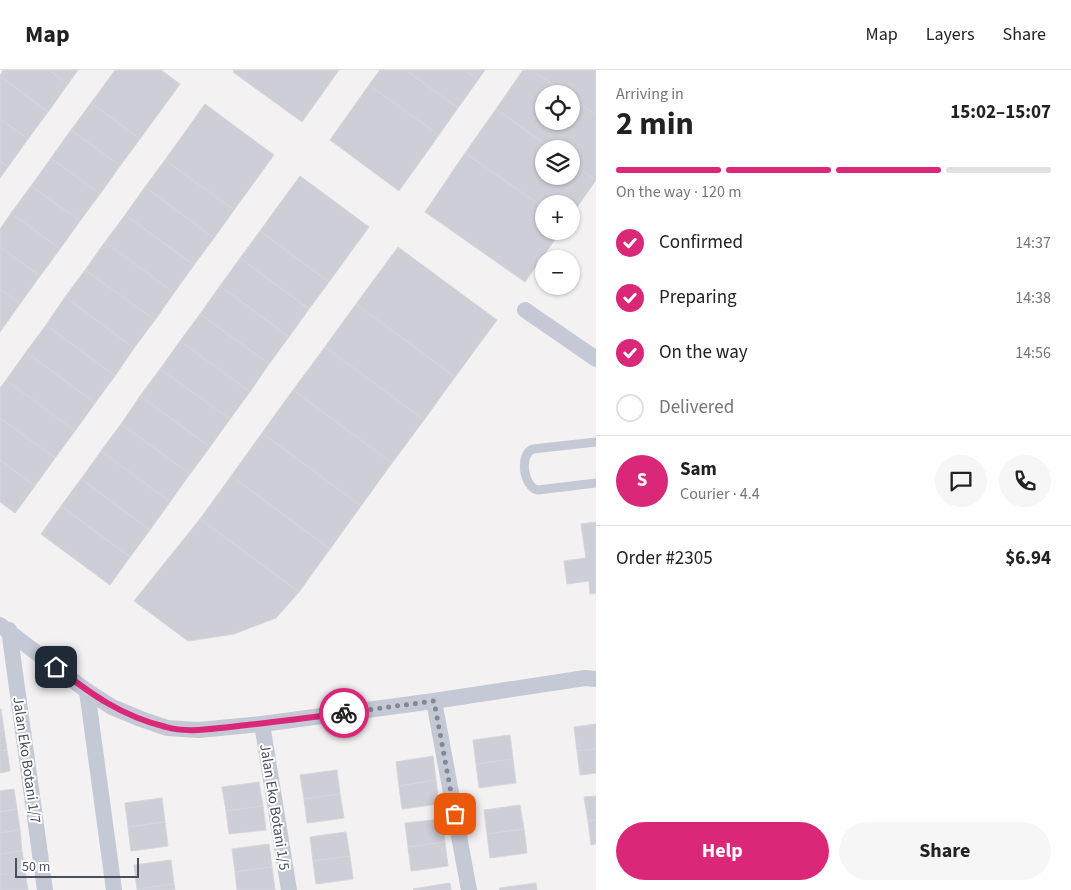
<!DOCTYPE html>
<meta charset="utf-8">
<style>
:root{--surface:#fff;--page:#f6f6f6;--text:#222;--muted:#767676;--line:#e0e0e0;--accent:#db2777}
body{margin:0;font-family:"Source Sans 3",sans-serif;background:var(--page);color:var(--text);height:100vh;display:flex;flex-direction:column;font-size:19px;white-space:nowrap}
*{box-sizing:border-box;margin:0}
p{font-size:16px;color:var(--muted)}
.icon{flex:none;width:28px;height:28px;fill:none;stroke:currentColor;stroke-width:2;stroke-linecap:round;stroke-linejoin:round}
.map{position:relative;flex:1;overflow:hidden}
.drawer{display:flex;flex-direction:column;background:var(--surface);width:475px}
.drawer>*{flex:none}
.fabs{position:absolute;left:535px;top:15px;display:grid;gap:10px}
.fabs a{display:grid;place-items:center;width:45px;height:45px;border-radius:50%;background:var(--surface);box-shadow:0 1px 4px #0004;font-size:25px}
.scale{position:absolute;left:15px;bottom:12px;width:124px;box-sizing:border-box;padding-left:5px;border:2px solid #484f5e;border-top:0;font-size:14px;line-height:18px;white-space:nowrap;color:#484f5e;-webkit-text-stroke:4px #fff;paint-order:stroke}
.pin{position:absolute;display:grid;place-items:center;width:42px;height:42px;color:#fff;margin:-21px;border-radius:10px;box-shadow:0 2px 8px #0006}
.courier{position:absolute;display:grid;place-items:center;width:50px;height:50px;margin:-25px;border:4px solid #db2777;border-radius:50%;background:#fff;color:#222;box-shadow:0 1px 6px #0007}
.head em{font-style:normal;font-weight:700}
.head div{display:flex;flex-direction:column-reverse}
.head{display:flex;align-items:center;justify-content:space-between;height:85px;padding:0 20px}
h1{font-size:32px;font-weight:700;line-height:38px}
.bar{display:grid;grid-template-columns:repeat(4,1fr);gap:8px 5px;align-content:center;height:60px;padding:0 20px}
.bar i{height:6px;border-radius:4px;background:var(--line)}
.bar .selected{background:var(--accent)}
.bar p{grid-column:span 4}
.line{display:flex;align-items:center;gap:12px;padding:0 20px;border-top:1px solid var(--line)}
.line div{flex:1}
.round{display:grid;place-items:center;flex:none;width:52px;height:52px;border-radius:26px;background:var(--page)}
ol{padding:0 20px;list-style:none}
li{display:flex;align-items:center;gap:15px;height:55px}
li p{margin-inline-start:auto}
li .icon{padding:5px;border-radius:50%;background:var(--accent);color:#fff;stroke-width:4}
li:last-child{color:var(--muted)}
li i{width:28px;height:28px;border:2px solid var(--line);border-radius:50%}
.primary-button{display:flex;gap:10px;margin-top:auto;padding:10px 20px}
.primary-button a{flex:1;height:58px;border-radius:30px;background:var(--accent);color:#fff;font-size:20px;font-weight:700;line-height:58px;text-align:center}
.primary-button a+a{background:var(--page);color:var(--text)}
header{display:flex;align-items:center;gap:30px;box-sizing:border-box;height:70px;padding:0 25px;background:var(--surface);border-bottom:1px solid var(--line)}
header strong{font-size:24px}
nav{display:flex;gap:28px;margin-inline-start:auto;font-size:18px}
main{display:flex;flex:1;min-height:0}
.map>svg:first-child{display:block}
</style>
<header>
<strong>Map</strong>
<nav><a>Map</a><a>Layers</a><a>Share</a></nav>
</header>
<main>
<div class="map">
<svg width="596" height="820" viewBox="0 0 596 820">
<rect width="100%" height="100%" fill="#f3f1f1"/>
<!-- building -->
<g fill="#cdced6" stroke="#d5d5dc">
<polygon points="3,0 49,0 68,14 48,42 0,6"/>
<polygon points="49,0 78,0 68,14"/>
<polygon points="115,0 161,0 180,14 140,69 91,33"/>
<polygon points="234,0 339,0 302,52 233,2"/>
<polygon points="380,0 406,0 458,38 439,65 369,15"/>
<polygon points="406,0 465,0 478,10 458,38"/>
<polygon points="465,0 485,0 478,10"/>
<polygon points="523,0 532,0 566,24 544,24 544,51 571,51 571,28 596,45 596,110 571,92 571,79 552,79 496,39"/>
<polygon points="532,0 596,0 596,45 571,28 571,24 566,24"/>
<polygon points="0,6 48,42 28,69 0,49"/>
<polygon points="369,15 439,65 399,121 330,70"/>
<polygon points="91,33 140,69 120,96 71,60"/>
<polygon points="205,34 274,85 234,140 165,90"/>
<polygon points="496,39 552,79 544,79 544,106 571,106 571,92 596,110 571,146 571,134 544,134 544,138 465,83"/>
<polygon points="0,49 28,69 8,97 0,91"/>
<polygon points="71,60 120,96 100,124 51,88"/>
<polygon points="465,83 544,138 544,161 561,161 525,212 425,142"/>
<polygon points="51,88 100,124 80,151 31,116"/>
<polygon points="165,90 234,140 214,168 145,117"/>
<polygon points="0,91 8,97 0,108"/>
<polygon points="300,106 369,157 329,212 260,161"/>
<polygon points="31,116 80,151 60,179 11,143"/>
<polygon points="145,117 214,168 194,195 125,145"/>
<polygon points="11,143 60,179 40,206 0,177 0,159"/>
<polygon points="125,145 194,195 174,223 105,172"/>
<polygon points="260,161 329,212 309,239 240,188"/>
<polygon points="105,172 174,223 155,250 85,200"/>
<polygon points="0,177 40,206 20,234 0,219"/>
<polygon points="398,177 497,250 455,307 356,234"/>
<polygon points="240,188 309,239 289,267 220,216"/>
<polygon points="85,200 155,250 134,278 65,227"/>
<polygon points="220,216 289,267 269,294 200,244"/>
<polygon points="0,219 20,234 0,262"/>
<polygon points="65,227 134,278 115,306 46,255"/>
<polygon points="356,234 455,307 424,350 325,277"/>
<polygon points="200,244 269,294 250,322 180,271"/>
<polygon points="46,255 115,306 95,333 26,282"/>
<polygon points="180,271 250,322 230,349 160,299"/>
<polygon points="325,277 424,350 392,393 293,320"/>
<polygon points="26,282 95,333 75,361 6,310"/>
<polygon points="160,299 230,349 210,377 140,326"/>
<polygon points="6,310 75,361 55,388 0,348 0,318"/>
<polygon points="293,320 392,393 361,436 262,363"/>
<polygon points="140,326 210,377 190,404 121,354"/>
<polygon points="0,348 55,388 35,416 0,390"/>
<polygon points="121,354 190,404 170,432 101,381"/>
<polygon points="262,363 361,436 330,479 231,406"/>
<polygon points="101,381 170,432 150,460 81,409"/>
<polygon points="0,390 35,416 15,443 0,432"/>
<polygon points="231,406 330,479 299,522 200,449"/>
<polygon points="81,409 150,460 130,487 61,436"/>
<polygon points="61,436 130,487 110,515 41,464"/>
<polygon points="200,449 299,522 276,548 234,564 188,571 134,531"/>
<polygon points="596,452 596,523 590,524 589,511 567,514 564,491 586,488 581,454"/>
<polygon points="0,639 1,639 4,660 0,660"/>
<polygon points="596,654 596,679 577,681 574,657"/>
<polygon points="0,660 4,660 7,680 0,681"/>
<polygon points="510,665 513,689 476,694 473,670"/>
<polygon points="596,679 596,703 580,705 577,681"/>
<polygon points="7,680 10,701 0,703 0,681"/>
<polygon points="433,686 436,710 399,716 396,692"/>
<polygon points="513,689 516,713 479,718 476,694"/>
<polygon points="337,700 340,724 304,729 300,705"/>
<polygon points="436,710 439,734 402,739 399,716"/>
<polygon points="259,712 263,736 226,741 222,717"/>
<polygon points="14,719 17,739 0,742 0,721"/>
<polygon points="340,724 344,748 307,753 304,729"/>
<polygon points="596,726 596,750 588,751 584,727"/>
<polygon points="162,728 165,752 128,757 125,733"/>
<polygon points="520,735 524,759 487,764 484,740"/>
<polygon points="263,736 266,760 229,764 226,741"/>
<polygon points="17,739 20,760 0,763 0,742"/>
<polygon points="442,749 445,772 408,777 405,753"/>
<polygon points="596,750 596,774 591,775 588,751"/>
<polygon points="165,752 168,776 131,781 128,757"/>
<polygon points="524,759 527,783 490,788 487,764"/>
<polygon points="20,760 22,781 0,784 0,763"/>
<polygon points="346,762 350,786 313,791 310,767"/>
<polygon points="445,772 448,796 411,801 408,777"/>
<polygon points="269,774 272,797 235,802 232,779"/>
<polygon points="22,781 25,801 0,805 0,784"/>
<polygon points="350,786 353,809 316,814 313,791"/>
<polygon points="171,790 174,814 137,819 134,795"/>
<polygon points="272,797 275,820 237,820 235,802"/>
<polygon points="25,801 28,820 0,820 0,805"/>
<polygon points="450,813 451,820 414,820 413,819"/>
<polygon points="536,813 537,820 500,820 499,818"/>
<polygon points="174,814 175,820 137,820 137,819"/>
</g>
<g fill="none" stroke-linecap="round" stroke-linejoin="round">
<!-- service -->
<path stroke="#c4c9d5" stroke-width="9" d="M596,372L533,379C519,384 523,417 538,420L596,413"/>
<!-- minor -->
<g stroke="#c4c9d5" stroke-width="16">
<polyline points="525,240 596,289"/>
<polyline points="0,555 87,621 112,637 141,649 167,658 199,660 262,654 434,631 585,608 596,609"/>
<polyline points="9,560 45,820"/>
<polyline points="87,621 114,820"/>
<polyline points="434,631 469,820"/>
<polyline points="262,654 289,820"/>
</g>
</g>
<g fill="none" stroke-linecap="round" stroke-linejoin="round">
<!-- done -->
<polyline stroke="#848891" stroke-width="5" stroke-dasharray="0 9" points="344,643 434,631 455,744"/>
<!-- route -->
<path stroke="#db2777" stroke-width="6" d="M56,597C91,624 121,646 166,657C186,663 209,659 230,657C268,653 306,648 344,643"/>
</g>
<g text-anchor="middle" stroke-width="4" stroke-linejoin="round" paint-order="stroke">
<!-- street labels -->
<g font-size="15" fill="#484f5e" stroke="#fff">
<text transform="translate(27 690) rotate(82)" y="5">Jalan Eko Botani 1/7</text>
<text transform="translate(275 737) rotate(81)" y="5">Jalan Eko Botani 1/5</text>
</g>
</g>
</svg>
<div class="fabs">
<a><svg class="icon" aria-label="locate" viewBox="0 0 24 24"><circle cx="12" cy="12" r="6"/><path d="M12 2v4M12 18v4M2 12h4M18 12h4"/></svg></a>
<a><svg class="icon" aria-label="layers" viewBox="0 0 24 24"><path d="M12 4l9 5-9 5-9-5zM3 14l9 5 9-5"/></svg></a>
<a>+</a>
<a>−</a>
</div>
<div class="scale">50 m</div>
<div class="pin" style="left:455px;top:744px;background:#ea580c"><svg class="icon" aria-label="bag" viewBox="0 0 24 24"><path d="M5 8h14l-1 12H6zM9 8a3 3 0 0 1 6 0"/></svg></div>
<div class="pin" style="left:56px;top:597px;background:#1f2937"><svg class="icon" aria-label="home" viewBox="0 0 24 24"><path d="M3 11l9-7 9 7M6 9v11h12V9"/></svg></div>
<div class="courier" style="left:344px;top:643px"><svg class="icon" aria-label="bike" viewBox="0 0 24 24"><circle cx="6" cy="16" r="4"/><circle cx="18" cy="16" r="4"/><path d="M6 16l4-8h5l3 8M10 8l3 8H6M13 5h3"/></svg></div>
</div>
<section class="drawer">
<div class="head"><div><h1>2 min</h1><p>Arriving in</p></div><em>15:02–15:07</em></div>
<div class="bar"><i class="selected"></i><i class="selected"></i><i class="selected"></i><i></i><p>On the way · 120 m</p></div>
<ol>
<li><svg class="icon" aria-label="check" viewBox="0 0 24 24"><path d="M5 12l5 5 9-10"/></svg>Confirmed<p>14:37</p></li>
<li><svg class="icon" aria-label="check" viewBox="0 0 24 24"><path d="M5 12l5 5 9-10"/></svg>Preparing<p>14:38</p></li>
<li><svg class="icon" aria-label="check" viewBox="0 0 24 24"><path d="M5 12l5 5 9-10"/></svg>On the way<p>14:56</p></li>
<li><i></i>Delivered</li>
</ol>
<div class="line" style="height:90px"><b class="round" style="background:var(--accent);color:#fff">S</b><div><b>Sam</b><p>Courier · 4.4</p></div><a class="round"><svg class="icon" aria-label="chat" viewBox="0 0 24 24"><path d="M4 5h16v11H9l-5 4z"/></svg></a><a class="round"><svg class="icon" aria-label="phone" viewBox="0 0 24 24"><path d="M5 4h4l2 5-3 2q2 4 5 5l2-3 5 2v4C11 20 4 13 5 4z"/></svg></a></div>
<div class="line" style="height:65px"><div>Order #2305</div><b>$6.94</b></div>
<div class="primary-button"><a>Help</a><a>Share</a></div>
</section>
</main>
